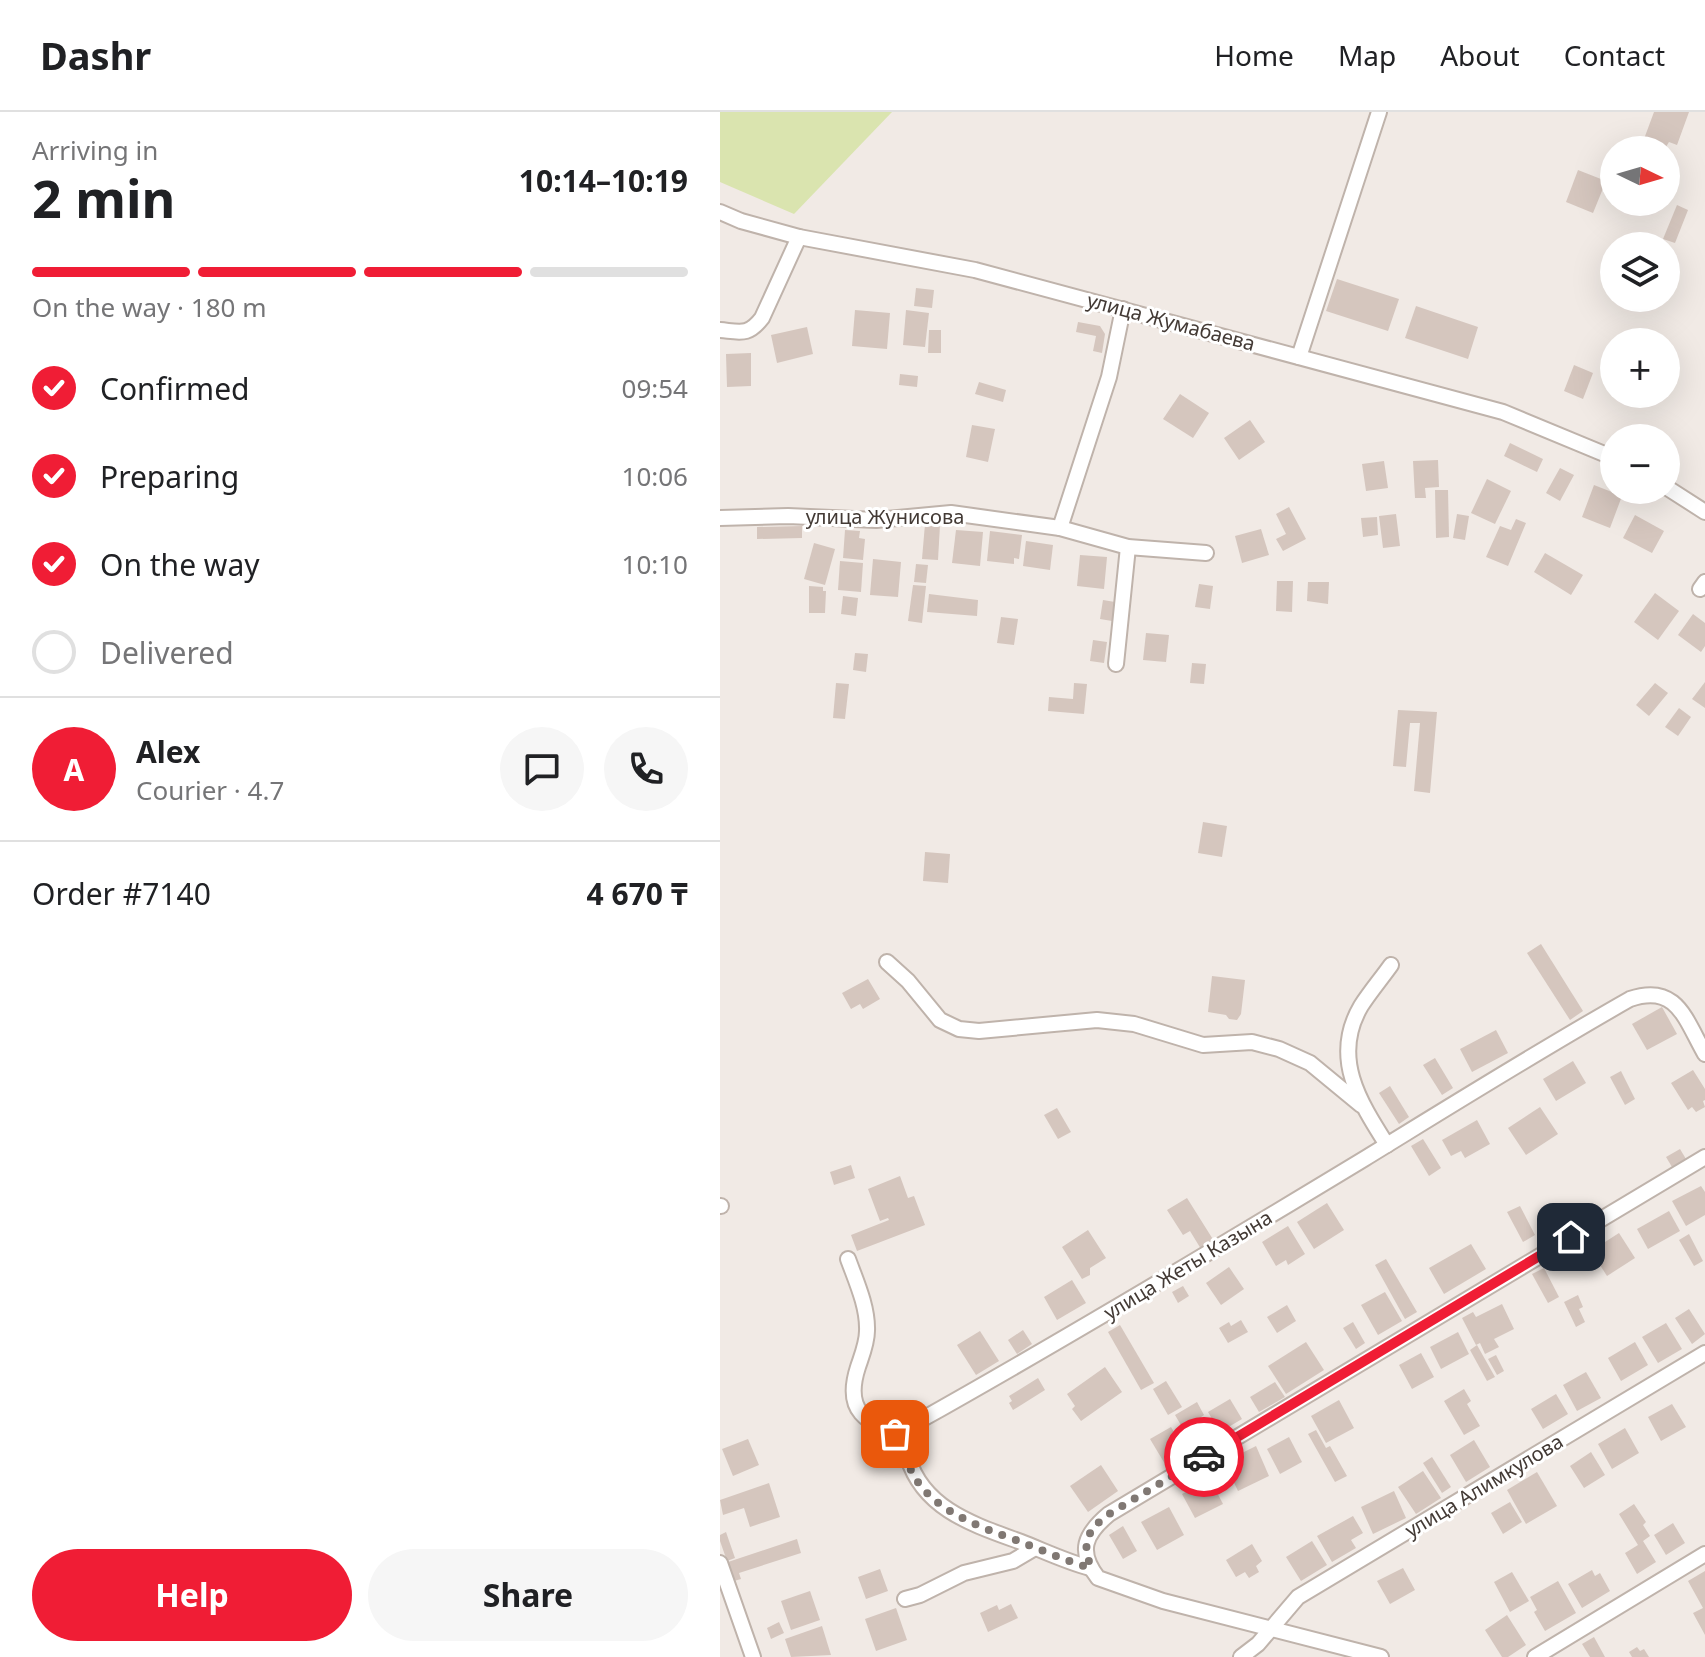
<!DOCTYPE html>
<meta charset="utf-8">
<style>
:root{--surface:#fff;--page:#f6f6f6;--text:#202124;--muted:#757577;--line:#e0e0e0;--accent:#f01d35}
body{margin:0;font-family:"Noto Sans",sans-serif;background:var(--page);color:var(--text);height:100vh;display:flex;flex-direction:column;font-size:30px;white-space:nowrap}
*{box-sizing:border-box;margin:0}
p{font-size:26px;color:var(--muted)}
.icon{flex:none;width:44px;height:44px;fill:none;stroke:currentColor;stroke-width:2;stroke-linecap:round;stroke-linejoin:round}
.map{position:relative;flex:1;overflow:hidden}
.details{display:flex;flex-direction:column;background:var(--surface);width:720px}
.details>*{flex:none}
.needle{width:52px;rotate:95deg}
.buttons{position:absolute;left:880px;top:24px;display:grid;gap:16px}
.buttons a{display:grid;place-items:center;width:80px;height:80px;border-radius:50%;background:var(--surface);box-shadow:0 8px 32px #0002;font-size:40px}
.pin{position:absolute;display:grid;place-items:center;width:68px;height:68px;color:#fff;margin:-34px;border-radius:16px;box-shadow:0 4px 12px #0006}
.courier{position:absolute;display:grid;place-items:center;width:80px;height:80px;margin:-40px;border:6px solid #f01d35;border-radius:50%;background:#fff;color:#222;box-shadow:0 2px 10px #0007}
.headline em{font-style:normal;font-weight:700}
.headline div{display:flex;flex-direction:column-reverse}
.headline{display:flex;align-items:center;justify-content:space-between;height:136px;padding:0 32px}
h1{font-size:52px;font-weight:700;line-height:60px}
.bar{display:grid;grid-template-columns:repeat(4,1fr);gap:12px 8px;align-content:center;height:96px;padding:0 32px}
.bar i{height:10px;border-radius:6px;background:var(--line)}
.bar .on{background:var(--accent)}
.bar p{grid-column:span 4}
.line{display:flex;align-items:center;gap:20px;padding:0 32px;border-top:2px solid var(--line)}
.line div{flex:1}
.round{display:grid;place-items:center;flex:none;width:84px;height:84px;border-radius:42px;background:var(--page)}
ol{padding:0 32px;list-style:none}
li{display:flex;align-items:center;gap:24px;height:88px}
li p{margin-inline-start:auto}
li .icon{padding:8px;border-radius:50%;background:var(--accent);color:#fff;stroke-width:4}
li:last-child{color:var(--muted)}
li i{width:44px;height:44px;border:4px solid var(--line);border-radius:50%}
.action{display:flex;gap:16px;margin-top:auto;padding:16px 32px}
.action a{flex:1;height:92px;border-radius:48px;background:var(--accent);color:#fff;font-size:32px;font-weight:700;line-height:92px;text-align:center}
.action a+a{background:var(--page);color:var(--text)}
header{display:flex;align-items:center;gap:48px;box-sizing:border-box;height:112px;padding:0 40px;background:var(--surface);border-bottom:2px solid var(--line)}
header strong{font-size:38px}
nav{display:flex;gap:44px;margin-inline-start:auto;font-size:28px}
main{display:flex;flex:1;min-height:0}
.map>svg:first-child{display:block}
</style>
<header>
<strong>Dashr</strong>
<nav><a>Home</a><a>Map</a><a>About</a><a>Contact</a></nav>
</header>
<main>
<section class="details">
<div class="headline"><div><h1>2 min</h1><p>Arriving in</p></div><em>10:14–10:19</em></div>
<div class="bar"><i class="on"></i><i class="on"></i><i class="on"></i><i></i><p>On the way · 180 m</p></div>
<ol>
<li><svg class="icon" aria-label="check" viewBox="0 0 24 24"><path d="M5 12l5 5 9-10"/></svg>Confirmed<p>09:54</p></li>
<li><svg class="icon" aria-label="check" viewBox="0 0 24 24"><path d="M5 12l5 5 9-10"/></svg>Preparing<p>10:06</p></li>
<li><svg class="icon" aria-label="check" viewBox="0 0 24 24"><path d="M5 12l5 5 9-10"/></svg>On the way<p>10:10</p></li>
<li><i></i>Delivered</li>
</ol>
<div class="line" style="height:144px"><b class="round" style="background:var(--accent);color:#fff">A</b><div><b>Alex</b><p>Courier · 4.7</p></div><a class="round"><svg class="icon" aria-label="chat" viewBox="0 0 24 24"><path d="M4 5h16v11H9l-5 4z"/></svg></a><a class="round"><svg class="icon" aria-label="phone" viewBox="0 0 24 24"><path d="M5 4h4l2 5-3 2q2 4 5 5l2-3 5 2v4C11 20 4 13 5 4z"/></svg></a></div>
<div class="line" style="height:104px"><div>Order #7140</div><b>4 670 ₸</b></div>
<div class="action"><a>Help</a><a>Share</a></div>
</section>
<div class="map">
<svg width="985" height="1545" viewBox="0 0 985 1545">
<rect width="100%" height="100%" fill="#f1eae5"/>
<!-- green -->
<polygon fill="#dae4af" points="0,0 172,0 74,102 0,70"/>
<!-- building -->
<g fill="#d5c6be">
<polygon points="934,0 969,0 957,33 949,30 944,38 937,35 938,32 924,27"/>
<polygon points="858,58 886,69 873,101 846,90"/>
<polygon points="957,93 968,98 955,131 943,127"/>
<polygon points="617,167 679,187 668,219 606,199"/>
<polygon points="196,176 214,178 212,196 194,194"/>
<polygon points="696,194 758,215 748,247 685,226"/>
<polygon points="135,198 170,201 167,237 132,234"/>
<polygon points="186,198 209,201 205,235 183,233"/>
<polygon points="358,210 380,214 385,222 382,241 373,239 376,224 356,220"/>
<polygon points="87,215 93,242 57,251 51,223"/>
<polygon points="209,218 221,218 221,241 208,241"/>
<polygon points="31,241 31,274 7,275 6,242"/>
<polygon points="854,253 873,261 863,287 844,279"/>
<polygon points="180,262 198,264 197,275 179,273"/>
<polygon points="259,270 286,278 283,290 255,282"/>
<polygon points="460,282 489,301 473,326 443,307"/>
<polygon points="530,308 545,330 519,348 504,326"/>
<polygon points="252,313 275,317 268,350 246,345"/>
<polygon points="790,331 823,347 817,360 784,344"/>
<polygon points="718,348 719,375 705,376 706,386 695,386 693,349"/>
<polygon points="664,349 668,376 646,379 642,352"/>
<polygon points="840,356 854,363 840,389 826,381"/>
<polygon points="767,367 791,379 775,412 751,401"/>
<polygon points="874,373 902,384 890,416 862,405"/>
<polygon points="715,378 728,378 729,425 716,426"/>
<polygon points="569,395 586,427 563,439 556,427 566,422 556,402"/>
<polygon points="676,402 680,434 663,436 659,404"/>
<polygon points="737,402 749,404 745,428 733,426"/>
<polygon points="915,403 944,419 932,441 903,426"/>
<polygon points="657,405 658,423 643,425 641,406"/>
<polygon points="796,407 806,411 788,454 766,445 780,414 791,418"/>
<polygon points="205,412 220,413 218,448 202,447"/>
<polygon points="82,414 82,426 37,427 37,415"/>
<polygon points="541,417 549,443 522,451 515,424"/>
<polygon points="125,418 140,419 139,426 145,427 143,448 123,446"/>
<polygon points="236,418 263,420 260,454 232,451"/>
<polygon points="270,419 302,423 299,447 294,446 294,452 267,449"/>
<polygon points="306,429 333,433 330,458 303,454"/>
<polygon points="94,431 115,437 105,473 84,467"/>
<polygon points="825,441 863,463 851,483 814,460"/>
<polygon points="360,443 387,445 384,477 357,474"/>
<polygon points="153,447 181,450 178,485 150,483"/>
<polygon points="120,449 143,451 141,480 118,478"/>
<polygon points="196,452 208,453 206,471 194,470"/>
<polygon points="557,469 573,469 572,500 556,499"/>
<polygon points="588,470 609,470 608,492 587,489"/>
<polygon points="479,472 493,474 490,497 475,495"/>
<polygon points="193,473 206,474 202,511 188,509"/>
<polygon points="89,474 103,475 103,479 106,479 105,501 89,501"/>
<polygon points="935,481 959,499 938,528 914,510"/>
<polygon points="209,482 258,488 257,504 207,500"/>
<polygon points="123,484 138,486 136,504 121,502"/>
<polygon points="383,488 395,490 392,509 380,507"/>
<polygon points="973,502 985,511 985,534 981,540 958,523"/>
<polygon points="281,505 298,507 294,533 277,531"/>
<polygon points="426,521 449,523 446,550 423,548"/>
<polygon points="373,528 387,530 384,551 370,549"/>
<polygon points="135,541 148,542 146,560 133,558"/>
<polygon points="472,551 486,552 484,572 470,571"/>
<polygon points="985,570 985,596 972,587"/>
<polygon points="116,571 129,572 125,607 113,606"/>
<polygon points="354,571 367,572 364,602 328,599 329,585 353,587"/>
<polygon points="935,571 948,581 929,604 916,593"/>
<polygon points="959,596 971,605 958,624 945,615"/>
<polygon points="678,598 717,600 710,681 694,679 700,611 690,611 686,655 673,654"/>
<polygon points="483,710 507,714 502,745 478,741"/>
<polygon points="205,740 230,742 228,771 203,769"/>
<polygon points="821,832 863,899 850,908 807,841"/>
<polygon points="492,864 525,868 521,902 517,908 509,907 506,903 488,900"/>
<polygon points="148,867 160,887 143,897 140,892 131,897 122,881"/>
<polygon points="942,895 957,922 927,938 912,912"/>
<polygon points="776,918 788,941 752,960 740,937"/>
<polygon points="715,946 733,976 722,983 703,953"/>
<polygon points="853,949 866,971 836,989 823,967"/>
<polygon points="973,958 985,977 985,988 983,989 985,995 976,1000 972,995 968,998 951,971"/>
<polygon points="901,959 915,987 905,993 890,965"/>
<polygon points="670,974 689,1005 679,1012 659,981"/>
<polygon points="820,995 838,1022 806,1043 788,1016"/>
<polygon points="337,996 351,1020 338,1027 324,1003"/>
<polygon points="757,1008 770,1032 745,1046 741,1039 731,1044 722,1028"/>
<polygon points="703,1027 721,1056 709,1064 691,1034"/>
<polygon points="960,1037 966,1047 952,1055 946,1045"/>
<polygon points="131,1053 135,1066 114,1073 110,1060"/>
<polygon points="180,1064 188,1086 194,1084 205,1113 137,1139 131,1123 169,1108 168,1106 160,1109 148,1077"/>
<polygon points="981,1074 985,1080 985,1103 966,1114 952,1089"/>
<polygon points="467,1086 494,1129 481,1137 470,1119 463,1123 447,1098"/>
<polygon points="607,1091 624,1118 594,1137 577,1110"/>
<polygon points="800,1094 815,1123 803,1130 787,1100"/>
<polygon points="949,1099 960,1119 928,1137 917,1117"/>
<polygon points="568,1114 585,1142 568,1153 566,1148 556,1154 542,1130"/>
<polygon points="368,1118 386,1146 370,1156 370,1163 362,1167 342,1135"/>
<polygon points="899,1121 915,1146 887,1164 871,1139"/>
<polygon points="969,1122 983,1149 974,1154 959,1128"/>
<polygon points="751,1132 766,1157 724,1182 709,1156"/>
<polygon points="666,1147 697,1200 685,1207 655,1153"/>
<polygon points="509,1155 524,1177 501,1193 486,1171"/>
<polygon points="824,1156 839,1185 828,1191 812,1162"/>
<polygon points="352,1168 366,1191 337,1208 324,1185"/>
<polygon points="463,1174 469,1184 458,1191 452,1180"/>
<polygon points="665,1180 682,1209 658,1223 641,1193"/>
<polygon points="858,1183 863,1195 859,1197 865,1210 856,1215 844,1190"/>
<polygon points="782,1192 794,1217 774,1227 779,1235 765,1242 760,1231 756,1233 742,1206 753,1200 756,1205"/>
<polygon points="567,1193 576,1209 557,1221 547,1205"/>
<polygon points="969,1197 985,1222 972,1232 955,1206"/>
<polygon points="521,1208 528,1220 508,1231 499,1216 509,1210 511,1214"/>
<polygon points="633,1210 645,1231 636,1237 623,1216"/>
<polygon points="946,1211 962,1237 938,1251 922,1225"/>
<polygon points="400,1213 434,1271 421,1278 388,1220"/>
<polygon points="303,1218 312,1232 297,1242 288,1228"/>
<polygon points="260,1219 279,1249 256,1263 237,1233"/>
<polygon points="738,1220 749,1242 721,1257 710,1235"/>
<polygon points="586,1230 604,1258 566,1282 548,1254"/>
<polygon points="915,1230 928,1253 901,1269 888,1246"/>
<polygon points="757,1233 775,1265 767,1269 750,1238"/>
<polygon points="701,1241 714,1265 692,1277 679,1253"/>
<polygon points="776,1243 784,1259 777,1263 768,1247"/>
<polygon points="385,1255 402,1280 361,1309 352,1297 355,1294 347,1282"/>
<polygon points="866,1260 881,1286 857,1299 843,1273"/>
<polygon points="318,1266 325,1278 293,1298 289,1291 292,1289 289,1284"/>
<polygon points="446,1269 462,1295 448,1303 433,1277"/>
<polygon points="555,1270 565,1285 539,1300 530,1285"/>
<polygon points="744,1277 751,1289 747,1292 760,1314 744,1323 724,1289"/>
<polygon points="836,1282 848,1302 823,1317 811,1297"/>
<polygon points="510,1287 522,1307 500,1320 488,1300"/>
<polygon points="619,1288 634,1316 606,1331 591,1304"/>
<polygon points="477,1290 484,1303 481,1305 486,1314 468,1325 455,1303"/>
<polygon points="952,1292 966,1315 941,1329 928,1305"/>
<polygon points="451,1315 466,1340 445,1352 430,1327"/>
<polygon points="905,1316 919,1341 892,1357 878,1332"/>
<polygon points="596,1318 606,1336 610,1334 627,1364 615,1370 588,1322"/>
<polygon points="569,1325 582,1350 560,1362 547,1337"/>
<polygon points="28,1327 39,1353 13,1364 2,1337"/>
<polygon points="754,1328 770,1355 746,1370 730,1343"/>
<polygon points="536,1334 549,1364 518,1379 504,1350"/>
<polygon points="871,1340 885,1363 864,1376 850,1354"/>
<polygon points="712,1345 731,1375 722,1381 703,1351"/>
<polygon points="381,1353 398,1379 368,1400 350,1374"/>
<polygon points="703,1359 721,1386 696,1402 678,1375"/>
<polygon points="817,1360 837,1394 806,1412 787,1378"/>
<polygon points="490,1367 503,1392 475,1406 462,1382"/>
<polygon points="49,1371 60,1405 30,1415 24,1396 3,1403 0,1388"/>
<polygon points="674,1379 686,1406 653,1422 641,1395"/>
<polygon points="790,1390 802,1410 783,1422 771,1401"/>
<polygon points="914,1392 926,1410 923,1413 930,1424 923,1429 936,1450 917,1462 905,1441 918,1433 899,1402"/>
<polygon points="449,1395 464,1423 437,1438 421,1410"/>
<polygon points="633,1404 643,1421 631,1428 636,1436 612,1450 597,1424"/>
<polygon points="953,1411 965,1431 946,1443 934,1423"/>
<polygon points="403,1414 417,1439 403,1447 389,1423"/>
<polygon points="6,1420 15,1446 7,1449 0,1429 0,1423"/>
<polygon points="77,1427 81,1441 19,1461 21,1467 14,1469 8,1450"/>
<polygon points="592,1429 607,1453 581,1469 566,1445"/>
<polygon points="532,1432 542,1449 536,1454 539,1460 529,1466 525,1460 516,1465 506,1448"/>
<polygon points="683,1456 695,1478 670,1492 657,1469"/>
<polygon points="160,1457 168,1479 146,1487 138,1465"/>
<polygon points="872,1458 875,1464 880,1461 890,1479 862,1496 848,1472"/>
<polygon points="985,1459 985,1523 973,1501 983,1496 968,1469"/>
<polygon points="792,1460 809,1489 790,1500 774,1470"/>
<polygon points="838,1469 856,1501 825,1519 814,1500 817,1498 810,1485"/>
<polygon points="90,1479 100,1508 71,1518 61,1489"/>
<polygon points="291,1492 298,1506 268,1520 260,1501 277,1493 279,1498"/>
<polygon points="176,1496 187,1528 156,1539 145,1507"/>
<polygon points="787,1503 806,1533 788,1545 782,1545 765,1518"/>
<polygon points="59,1510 64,1521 51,1527 47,1516"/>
<polygon points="102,1514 111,1543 71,1545 65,1527"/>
<polygon points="874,1525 885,1545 870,1545 862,1532"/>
<polygon points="917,1535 920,1539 924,1537 929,1545 912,1545 909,1540"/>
</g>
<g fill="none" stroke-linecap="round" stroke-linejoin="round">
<defs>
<g id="street">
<polyline points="0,100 21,109 79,125 255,158 783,300 894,346"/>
<path d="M0,218C21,220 28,224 42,206L79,125"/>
<polyline points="579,245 659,0"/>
<polyline points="946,375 985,400"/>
<polyline points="0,406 68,404 156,408 231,401 340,416 408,435 486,441"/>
<polyline points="340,416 389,265 403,197"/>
<polyline points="980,477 985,470"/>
<polyline points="396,552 408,435"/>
<polyline points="167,850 188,869 220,908 239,917 259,919 377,908 414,912 483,933 532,930 559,937 590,951 641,993"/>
<path d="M667,1033C639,989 611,945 641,894C650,880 661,867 671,853"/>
<polyline points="0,1094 1,1094"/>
<path d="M128,1147C136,1169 148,1195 147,1219C147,1231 142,1243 138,1255C123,1301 147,1310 184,1325"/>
<polyline points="0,1451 33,1545"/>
<path d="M370,1456C347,1450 324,1439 301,1430C255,1413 204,1398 188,1346C182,1328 185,1321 199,1309C349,1225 497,1136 644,1047C732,993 820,938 910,887C957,871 965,907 985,942"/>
<polyline points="185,1487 200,1483 244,1461 293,1449 315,1436"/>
<polyline points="521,1545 538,1532 578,1485 985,1241"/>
<path d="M661,1545L443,1489L378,1466C357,1439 365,1422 389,1402L985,1045"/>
<polyline points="815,1545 985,1442"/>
</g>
</defs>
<!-- street casing -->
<use href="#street" stroke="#bfb3ab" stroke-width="18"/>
<!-- street -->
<use href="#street" stroke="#fff" stroke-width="14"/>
</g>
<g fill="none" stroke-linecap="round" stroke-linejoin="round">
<!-- done -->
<path stroke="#807873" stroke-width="8" stroke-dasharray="0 14.4" d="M175,1322L184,1325C184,1390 252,1412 301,1430C324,1439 347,1449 370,1456L366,1432L372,1416L389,1402L484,1345"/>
<!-- route -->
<polyline stroke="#f01d35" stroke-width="10" points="484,1345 851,1125"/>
</g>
<g text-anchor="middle" stroke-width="6" stroke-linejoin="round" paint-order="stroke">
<!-- street labels -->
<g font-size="20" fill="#433a35" stroke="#fff">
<text transform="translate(451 210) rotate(15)" y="7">улица Жумабаева</text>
<text x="165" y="412">улица Жунисова</text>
<text transform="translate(468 1153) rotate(-31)" y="7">улица Жеты Казына</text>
<text transform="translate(764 1374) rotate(-31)" y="7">улица Алимкулова</text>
</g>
</g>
</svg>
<div class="buttons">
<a><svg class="needle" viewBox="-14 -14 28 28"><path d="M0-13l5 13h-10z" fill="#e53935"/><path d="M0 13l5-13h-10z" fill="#757577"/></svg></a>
<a><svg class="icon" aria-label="layers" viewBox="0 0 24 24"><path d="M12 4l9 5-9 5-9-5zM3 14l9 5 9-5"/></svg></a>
<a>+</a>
<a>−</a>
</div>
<div class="pin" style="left:175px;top:1322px;background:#ea580c"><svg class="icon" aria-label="bag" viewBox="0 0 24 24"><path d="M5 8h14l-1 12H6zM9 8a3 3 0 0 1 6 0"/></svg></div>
<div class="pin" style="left:851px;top:1125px;background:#1f2937"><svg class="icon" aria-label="home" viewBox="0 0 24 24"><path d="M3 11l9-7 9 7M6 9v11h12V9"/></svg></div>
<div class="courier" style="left:484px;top:1345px"><svg class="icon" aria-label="car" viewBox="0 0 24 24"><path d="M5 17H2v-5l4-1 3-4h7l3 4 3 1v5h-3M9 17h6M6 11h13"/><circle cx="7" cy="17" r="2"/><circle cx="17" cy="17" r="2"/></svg></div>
</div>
</main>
